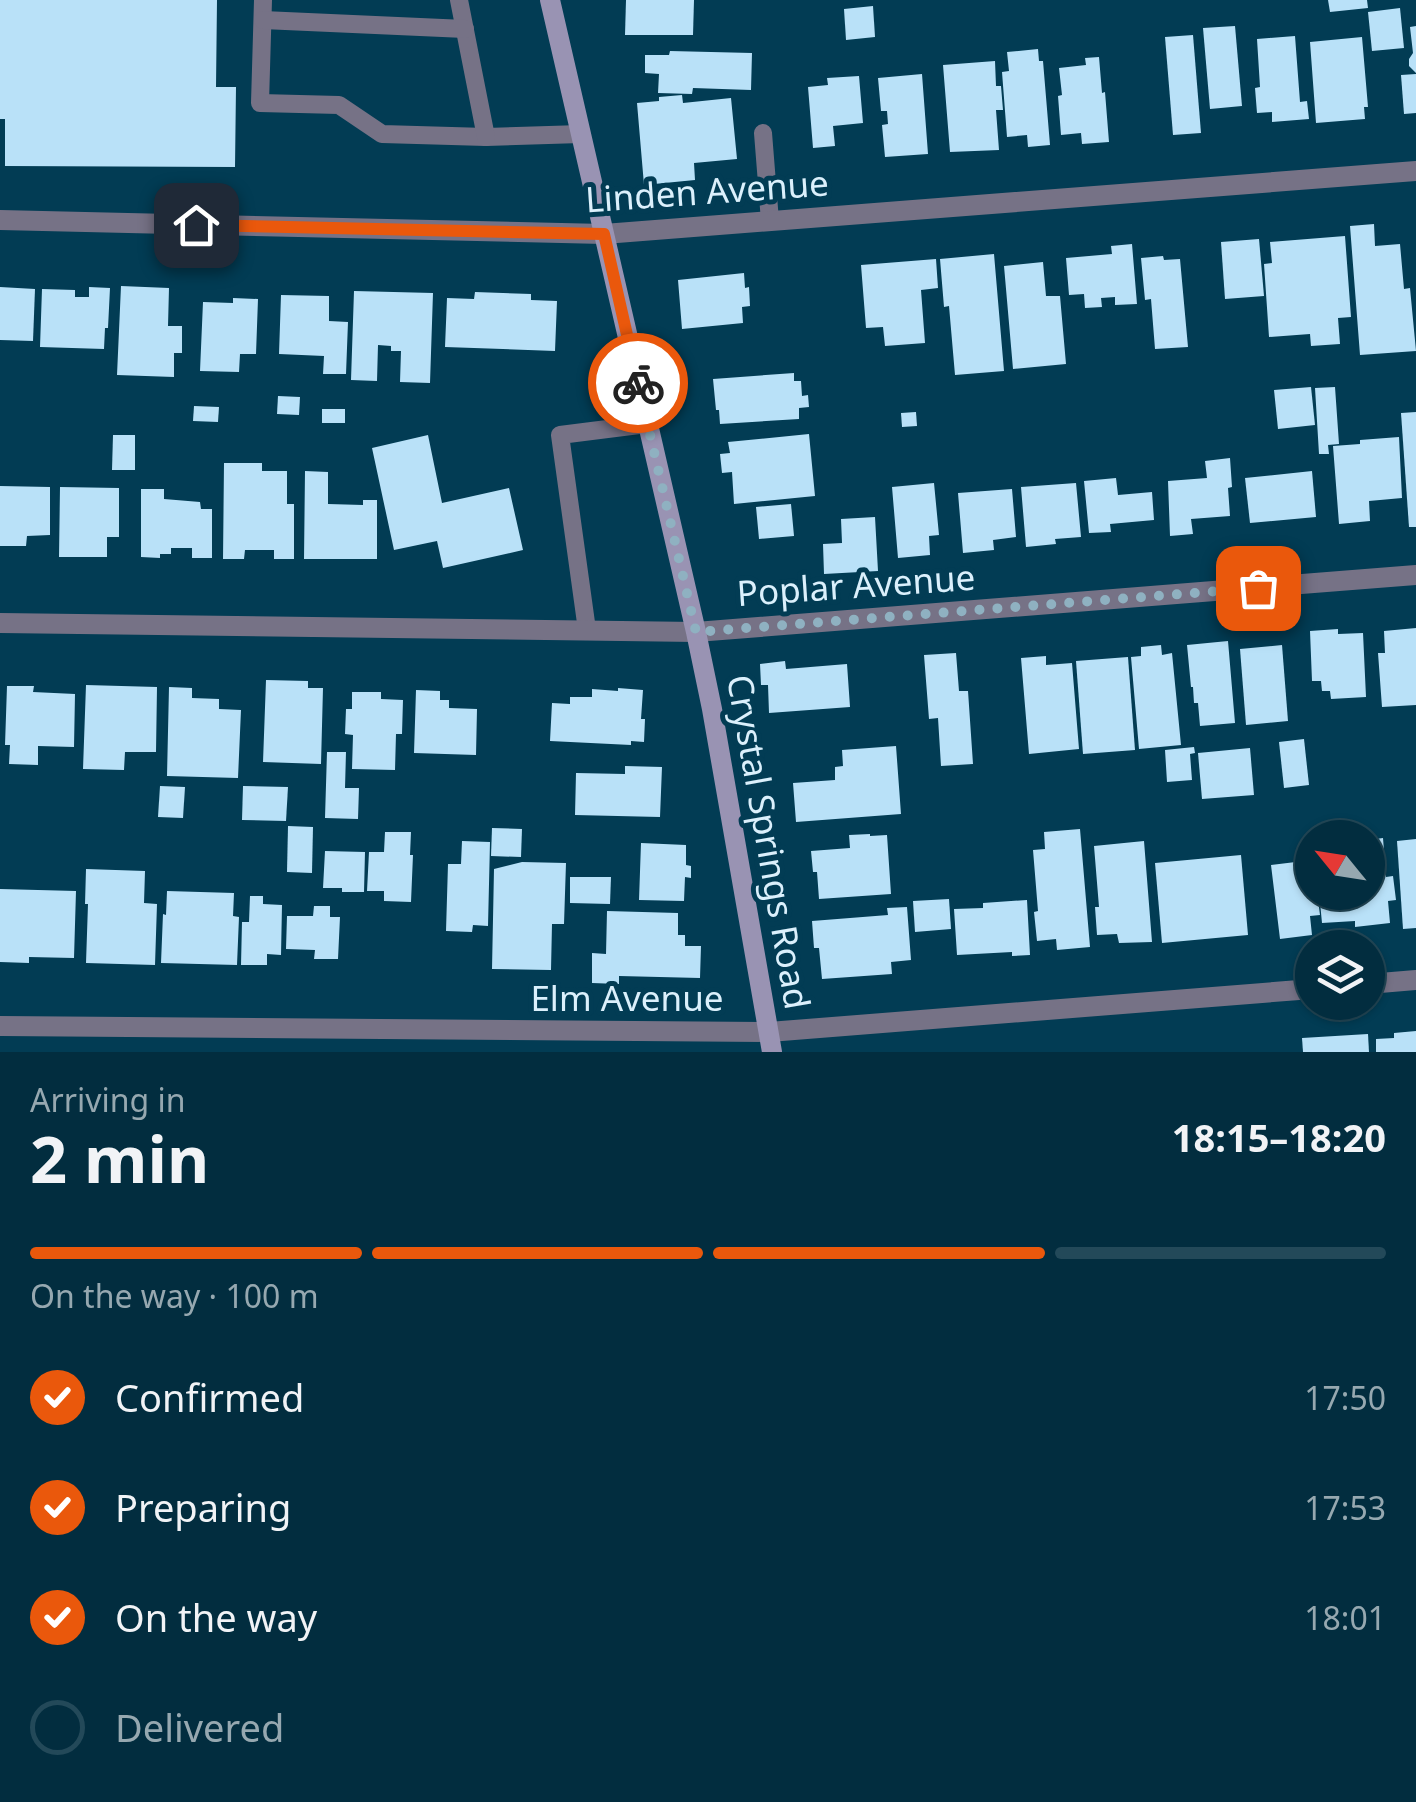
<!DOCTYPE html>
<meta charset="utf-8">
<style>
:root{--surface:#022d3f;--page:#10394a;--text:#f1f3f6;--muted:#96a8b0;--line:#234959;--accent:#ea580c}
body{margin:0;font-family:"Noto Sans",sans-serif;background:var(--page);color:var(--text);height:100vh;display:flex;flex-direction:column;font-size:38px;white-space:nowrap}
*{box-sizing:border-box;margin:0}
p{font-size:32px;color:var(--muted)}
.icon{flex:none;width:55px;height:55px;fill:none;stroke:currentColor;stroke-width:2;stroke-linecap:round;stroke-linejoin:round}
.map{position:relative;height:1052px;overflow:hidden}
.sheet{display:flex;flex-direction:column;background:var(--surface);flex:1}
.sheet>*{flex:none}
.needle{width:65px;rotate:300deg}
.controls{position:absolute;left:1295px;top:820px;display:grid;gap:20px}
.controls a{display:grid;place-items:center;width:90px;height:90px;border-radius:50%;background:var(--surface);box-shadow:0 2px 8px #0004,0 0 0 2px var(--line);font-size:50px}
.pin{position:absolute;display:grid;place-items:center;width:85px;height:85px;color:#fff;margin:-42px;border-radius:20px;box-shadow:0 5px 15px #0006}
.courier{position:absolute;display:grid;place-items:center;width:100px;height:100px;margin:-50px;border:8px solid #ea580c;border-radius:50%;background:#fff;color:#222;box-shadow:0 2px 12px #0007}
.overview em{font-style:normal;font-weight:700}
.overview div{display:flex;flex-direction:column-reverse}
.overview{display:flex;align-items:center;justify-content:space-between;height:170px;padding:0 30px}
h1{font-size:65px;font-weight:700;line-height:75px}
.bar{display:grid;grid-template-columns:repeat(4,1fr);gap:15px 10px;align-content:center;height:120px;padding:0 30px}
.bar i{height:12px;border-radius:8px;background:var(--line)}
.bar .selected{background:var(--accent)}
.bar p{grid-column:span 4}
ol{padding:0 30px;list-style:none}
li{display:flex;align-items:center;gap:30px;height:110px}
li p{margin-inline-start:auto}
li .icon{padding:10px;border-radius:50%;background:var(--accent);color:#fff;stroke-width:4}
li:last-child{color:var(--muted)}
li i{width:55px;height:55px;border:5px solid var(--line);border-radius:50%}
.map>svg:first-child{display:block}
</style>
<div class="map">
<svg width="1416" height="1052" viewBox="0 0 1416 1052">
<rect width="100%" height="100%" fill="#023c54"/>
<!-- building -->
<g fill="#b9e1f8">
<polygon points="0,0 217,0 216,87 236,87 235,167 5,166 5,119 0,119"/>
<polygon points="626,0 694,0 693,35 625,35"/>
<polygon points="1328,0 1367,0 1368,8 1330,12"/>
<polygon points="873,6 875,37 846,40 844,9"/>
<polygon points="1400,8 1404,48 1372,51 1368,12"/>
<polygon points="1235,26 1242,106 1210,109 1203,28"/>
<polygon points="1416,26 1416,73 1409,66 1409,59 1413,53 1410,27"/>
<polygon points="1193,35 1201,133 1173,135 1165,37"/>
<polygon points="1295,36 1300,102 1307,101 1309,119 1272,122 1272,112 1257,113 1255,88 1260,87 1257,39"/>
<polygon points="1362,37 1368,107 1364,107 1365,119 1316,123 1310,42"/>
<polygon points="1038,49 1039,61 1043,61 1050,145 1028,147 1027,135 1007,137 1002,72 1009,71 1007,52"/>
<polygon points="670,51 752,53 751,90 693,88 692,94 658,93 659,74 645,73 645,55 669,55"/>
<polygon points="1099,57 1102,93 1105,92 1109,142 1082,144 1081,133 1061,135 1058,96 1062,95 1059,68 1086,65 1085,58"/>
<polygon points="995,61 996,86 1001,86 1003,110 996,110 999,150 950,152 943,65"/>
<polygon points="922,74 928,154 885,157 882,125 888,124 887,111 881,111 878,78"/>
<polygon points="1416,74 1416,113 1404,114 1401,75"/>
<polygon points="859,76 863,123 833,126 835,146 813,148 808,87 828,85 827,78"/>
<polygon points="682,95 683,103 731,98 737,159 694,163 695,180 644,185 637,103 659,101 659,97"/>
<polygon points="1374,224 1375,246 1400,244 1404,289 1410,288 1416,351 1360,355 1350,226"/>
<polygon points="1345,236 1351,317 1338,318 1340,344 1311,346 1310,334 1269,337 1264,264 1272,263 1270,242"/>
<polygon points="1259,239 1264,296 1225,299 1221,242"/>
<polygon points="1132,244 1137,304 1115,305 1115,297 1101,298 1102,307 1085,308 1084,294 1069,295 1066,258 1112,254 1111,246"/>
<polygon points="994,254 1004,371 955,375 949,306 944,307 940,259"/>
<polygon points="1163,256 1164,260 1180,259 1188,347 1155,349 1151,299 1145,300 1141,258"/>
<polygon points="936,259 938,288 921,290 925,343 885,346 883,327 866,328 861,265"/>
<polygon points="1043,262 1046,296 1060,296 1066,364 1013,369 1004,266"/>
<polygon points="744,273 745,288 749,287 750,306 742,307 743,323 682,329 678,280"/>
<polygon points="121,286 169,288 168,326 182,326 182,353 174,353 174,377 117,375"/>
<polygon points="0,287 35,289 33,341 0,340"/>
<polygon points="89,287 110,288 108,328 105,328 104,349 40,347 42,289 75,290 75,297 89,297"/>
<polygon points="354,291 433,293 430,383 400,382 401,351 391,351 391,346 378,345 377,381 351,380"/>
<polygon points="475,292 531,294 531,300 557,301 555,351 445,347 447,298 474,299"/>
<polygon points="281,295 329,296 329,321 348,322 346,374 323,374 324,356 279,354"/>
<polygon points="233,298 258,299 256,354 240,354 239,372 200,371 203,302 233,303"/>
<polygon points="794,373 794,381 801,381 802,396 808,395 809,407 799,408 799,419 720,424 719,410 716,410 713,379"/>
<polygon points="1311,387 1315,425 1278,429 1274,390"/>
<polygon points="1335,387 1339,444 1328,445 1329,454 1319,454 1315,388"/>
<polygon points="278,396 300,397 299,415 277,414"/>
<polygon points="194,406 219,407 218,422 193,421"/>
<rect x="322" y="409" width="23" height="14"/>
<polygon points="916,412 917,426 902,427 901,413"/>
<polygon points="1416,412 1416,527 1409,527 1401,413"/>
<polygon points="809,434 815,496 734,504 732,472 722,473 720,454 730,453 728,442"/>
<polygon points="113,435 135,435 135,470 112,470"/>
<polygon points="428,435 442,503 509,488 523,550 443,568 437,541 394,550 372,448"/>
<polygon points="1399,437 1402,498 1369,501 1370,521 1339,524 1333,446 1360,444 1360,440"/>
<polygon points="1230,458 1232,487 1228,488 1230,516 1191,519 1193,534 1170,536 1168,481 1207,478 1205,461"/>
<polygon points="224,463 262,463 262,471 287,471 287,504 294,504 294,559 274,559 274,550 245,550 244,559 223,559"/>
<polygon points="305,471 328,472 328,504 363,505 363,500 377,500 377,559 304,559"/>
<polygon points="1312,471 1316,517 1250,523 1245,478"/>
<polygon points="1116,478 1118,495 1152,492 1154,520 1110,524 1111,532 1089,533 1084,481"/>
<polygon points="934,483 939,535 929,536 930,555 898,558 892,487"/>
<polygon points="1076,483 1081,537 1055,539 1056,544 1026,547 1021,487"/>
<polygon points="0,486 50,487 50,535 27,536 26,546 0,546"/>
<polygon points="60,487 119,488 119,537 107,537 107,557 59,557"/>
<polygon points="141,489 164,489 164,499 200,502 201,509 212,509 212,558 192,558 192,548 171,548 171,554 160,554 160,558 141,557"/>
<polygon points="1012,489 1016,537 993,540 994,550 963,553 958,493"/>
<polygon points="791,504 794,536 759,539 756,507"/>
<polygon points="875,517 878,571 824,574 823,544 842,543 841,519"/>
<polygon points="1416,628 1416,705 1382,707 1378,653 1385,653 1384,631"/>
<polygon points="1338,629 1338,634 1363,633 1366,697 1331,699 1330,691 1322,691 1321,681 1312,681 1310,631"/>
<polygon points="1228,641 1235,723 1200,726 1198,703 1194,703 1193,687 1191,687 1187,645"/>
<polygon points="1161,645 1162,655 1172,653 1181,745 1139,749 1131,657 1141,656 1141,647"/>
<polygon points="1282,645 1288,721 1246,725 1240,649"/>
<polygon points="956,653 959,691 968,691 973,764 941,766 938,718 929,719 924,655"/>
<polygon points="1046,656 1046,665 1072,663 1079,749 1029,754 1021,658"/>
<polygon points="1128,657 1135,750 1083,754 1076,661"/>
<polygon points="785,661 786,669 847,664 850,707 769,713 768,685 761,685 760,664"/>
<polygon points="266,680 308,681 308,688 323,688 321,764 263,762"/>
<polygon points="86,685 157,687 156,752 125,752 124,770 83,769"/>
<polygon points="7,686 34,686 33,692 75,694 74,747 38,746 38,765 9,764 10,745 5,745"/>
<polygon points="169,687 192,688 192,698 219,699 219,709 241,710 238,778 167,776"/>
<polygon points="618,688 643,690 641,719 645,719 644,742 631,741 631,745 550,741 552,703 570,704 570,697 592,697 592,689 618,691"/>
<polygon points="416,690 440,691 440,700 449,700 449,708 477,709 476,755 414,753"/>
<polygon points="352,692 381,692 381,699 403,700 402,734 396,734 395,770 352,769 353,735 345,734 346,709 352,709"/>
<polygon points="1304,739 1309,785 1284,788 1279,742"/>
<polygon points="896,746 901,814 796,822 793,783 835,780 835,767 843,766 842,750"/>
<polygon points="1194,747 1195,753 1190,754 1192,780 1167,782 1165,750"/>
<polygon points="1250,748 1254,795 1202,799 1198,753"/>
<polygon points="327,752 346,752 345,788 359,788 358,819 325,818"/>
<polygon points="625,766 662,767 660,817 575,815 576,773 625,774"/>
<polygon points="160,786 185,787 183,818 158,817"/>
<polygon points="243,786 288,787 286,821 242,820"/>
<polygon points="288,826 313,827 312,873 287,872"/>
<polygon points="492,828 522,829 521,857 491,856"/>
<polygon points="1080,829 1090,947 1057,950 1056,939 1037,941 1034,912 1038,911 1033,850 1045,849 1044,832"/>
<polygon points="385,832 411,832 410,855 413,855 411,902 384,901 384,891 367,891 369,852 384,852"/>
<polygon points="870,834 870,836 887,835 891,894 819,899 817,872 813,872 811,851 850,848 849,835"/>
<polygon points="1383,838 1386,877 1393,876 1396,900 1388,901 1390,923 1355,927 1355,921 1322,923 1319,892 1368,892 1368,840"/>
<polygon points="1416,839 1416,928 1403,929 1397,841"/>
<polygon points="462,841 490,842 488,926 473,925 472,932 446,931 448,864 461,864"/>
<polygon points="1144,841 1152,942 1119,943 1117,934 1097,935 1095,907 1099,907 1094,846"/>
<polygon points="641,843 686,845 686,865 691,866 691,878 685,877 684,901 639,900"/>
<polygon points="325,851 365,852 364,892 342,892 342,888 323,888"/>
<polygon points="1241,855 1248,935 1162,943 1155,863"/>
<polygon points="1312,860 1312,892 1317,892 1320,915 1310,916 1312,935 1280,939 1271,865"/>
<polygon points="522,862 566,863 564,924 552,924 551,970 492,969 494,869"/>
<polygon points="86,869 145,871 144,903 157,904 155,965 86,963 88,904 85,904"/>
<polygon points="570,877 611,877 610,904 570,903"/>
<polygon points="0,889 76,891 74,958 29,957 29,963 0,962"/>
<polygon points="167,891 234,893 233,916 239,917 237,965 161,963 163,914 166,915"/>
<polygon points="250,896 263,896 263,904 282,905 281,955 267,954 267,965 241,965 242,922 249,922"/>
<polygon points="949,899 951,929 915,932 913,901"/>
<polygon points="1027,900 1030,955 1012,956 1012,952 957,955 954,909 983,908 983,903"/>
<polygon points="314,906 330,906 330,917 340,917 338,959 314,959 315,950 286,949 287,916 313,916"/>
<polygon points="907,907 911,960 891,962 892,974 822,979 819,948 814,948 812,921 888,915 887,908"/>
<polygon points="607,911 678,913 678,935 685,935 685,946 701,946 700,978 619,976 619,984 592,983 592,953 606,954"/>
<polygon points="1416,1031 1416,1052 1376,1052 1376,1039 1394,1038 1394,1033"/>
<polygon points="1368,1034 1369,1052 1303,1052 1302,1038"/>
</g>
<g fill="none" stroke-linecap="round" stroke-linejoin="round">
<!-- lane -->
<g stroke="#767286" stroke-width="18">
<polyline points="263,0 260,103 339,105 382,134 486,137 581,134"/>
<polyline points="459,0 486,137"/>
<polyline points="263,20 465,29"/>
<polyline points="763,133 770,221"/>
<polyline points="587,630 560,435 647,424"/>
</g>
<!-- street -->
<g stroke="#767286" stroke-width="20">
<polyline points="0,220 604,234 1416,171"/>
<polyline points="0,623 696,632 1416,575"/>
<polyline points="1368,984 1416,980"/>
<polyline points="0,1026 769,1032 1312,989"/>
</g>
<!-- secondary -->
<polyline stroke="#9993b3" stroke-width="20" points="550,0 696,632 712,709 772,1052"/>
</g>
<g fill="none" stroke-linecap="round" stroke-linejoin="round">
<!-- done -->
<polyline stroke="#8fb1c1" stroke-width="10" stroke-dasharray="0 18" points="638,383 696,632 1258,588"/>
<!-- route -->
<polyline stroke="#ea580c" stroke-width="12" points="196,225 604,234 638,383"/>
</g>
<g text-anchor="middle" stroke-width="10" stroke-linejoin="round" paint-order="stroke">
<!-- street labels -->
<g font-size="35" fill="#dbf0fc" stroke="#023c54">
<text transform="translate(707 192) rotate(-4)" y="12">Linden Avenue</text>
<text transform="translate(856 586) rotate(-4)" y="12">Poplar Avenue</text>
<text transform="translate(768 842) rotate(80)" y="12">Crystal Springs Road</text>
<text x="627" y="1011">Elm Avenue</text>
</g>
</g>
</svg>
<div class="controls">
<a><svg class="needle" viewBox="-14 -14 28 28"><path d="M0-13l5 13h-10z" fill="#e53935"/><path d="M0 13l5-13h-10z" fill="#96a8b0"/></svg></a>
<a><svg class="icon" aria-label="layers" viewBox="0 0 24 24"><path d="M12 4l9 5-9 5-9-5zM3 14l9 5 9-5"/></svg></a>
</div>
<div class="pin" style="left:1258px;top:588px;background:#ea580c"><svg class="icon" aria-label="bag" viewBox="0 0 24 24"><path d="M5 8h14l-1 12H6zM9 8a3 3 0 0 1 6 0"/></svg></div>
<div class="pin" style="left:196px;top:225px;background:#1f2937"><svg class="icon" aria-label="home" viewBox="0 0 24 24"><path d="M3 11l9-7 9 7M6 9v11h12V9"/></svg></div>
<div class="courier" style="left:638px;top:383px"><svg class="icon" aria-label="bike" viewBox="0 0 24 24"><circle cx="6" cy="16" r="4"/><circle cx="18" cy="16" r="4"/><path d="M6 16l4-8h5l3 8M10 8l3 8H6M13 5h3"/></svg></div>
</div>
<section class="sheet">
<div class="overview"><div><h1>2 min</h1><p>Arriving in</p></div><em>18:15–18:20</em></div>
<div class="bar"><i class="selected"></i><i class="selected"></i><i class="selected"></i><i></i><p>On the way · 100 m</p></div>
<ol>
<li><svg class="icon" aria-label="check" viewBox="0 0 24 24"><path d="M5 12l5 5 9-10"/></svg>Confirmed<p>17:50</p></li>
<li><svg class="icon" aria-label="check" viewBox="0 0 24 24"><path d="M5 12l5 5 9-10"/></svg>Preparing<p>17:53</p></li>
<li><svg class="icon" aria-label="check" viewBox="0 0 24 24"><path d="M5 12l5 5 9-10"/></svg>On the way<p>18:01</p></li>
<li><i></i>Delivered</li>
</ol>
</section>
